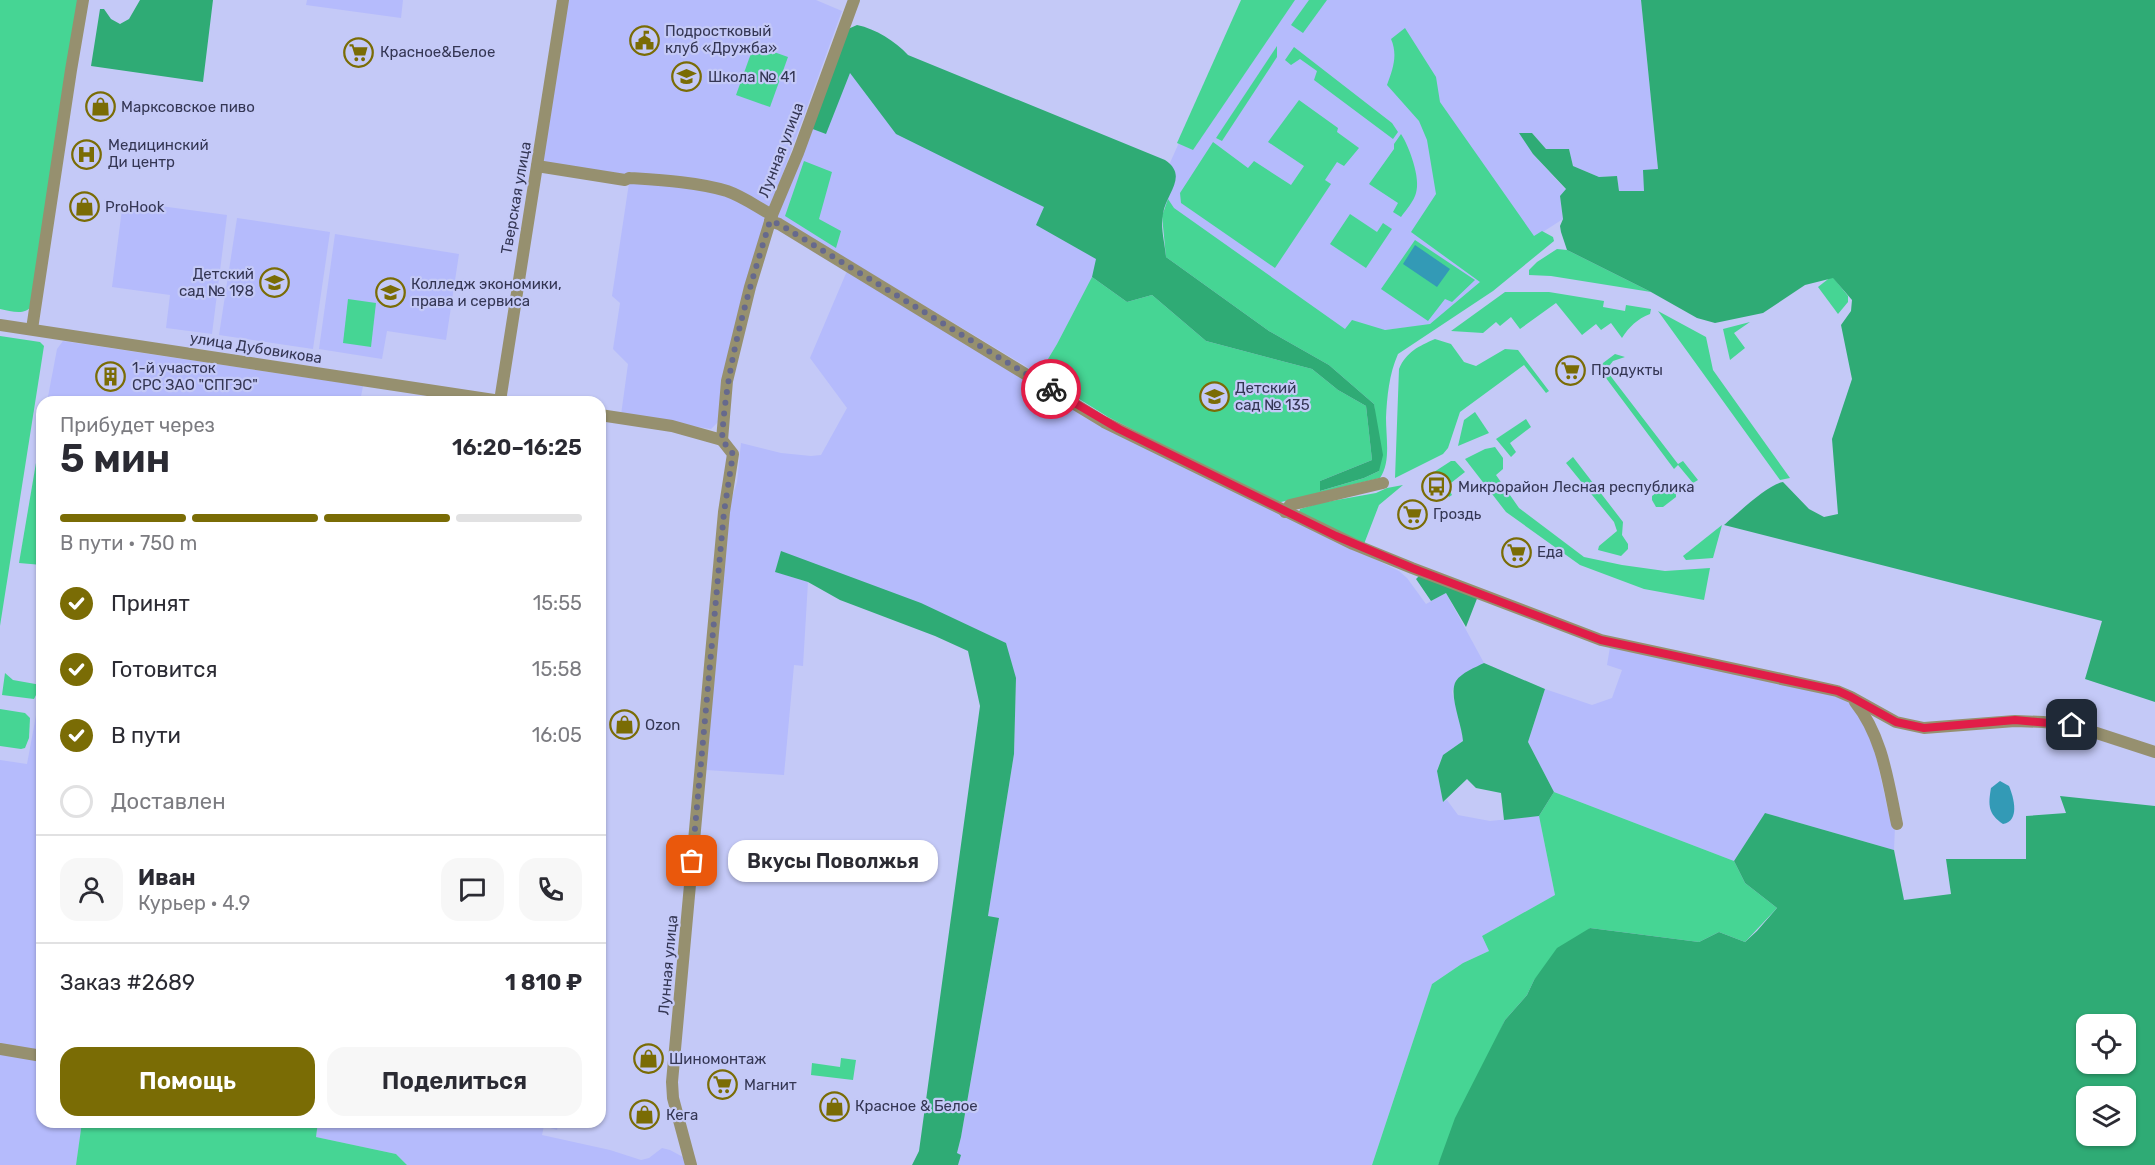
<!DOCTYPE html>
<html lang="ru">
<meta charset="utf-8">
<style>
:root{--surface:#fff;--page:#f7f7f7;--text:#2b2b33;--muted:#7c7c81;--line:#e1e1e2;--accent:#7a6c05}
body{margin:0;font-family:Rubik,sans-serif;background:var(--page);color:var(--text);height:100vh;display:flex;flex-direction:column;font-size:22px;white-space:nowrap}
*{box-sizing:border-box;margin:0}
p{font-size:20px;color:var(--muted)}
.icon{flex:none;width:33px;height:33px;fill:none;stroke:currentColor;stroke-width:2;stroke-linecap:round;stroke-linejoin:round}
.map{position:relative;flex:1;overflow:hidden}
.details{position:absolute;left:36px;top:396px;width:570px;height:732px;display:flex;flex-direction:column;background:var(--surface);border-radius:18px;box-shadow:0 2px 4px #0004}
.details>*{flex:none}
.buttons{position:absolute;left:2076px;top:1014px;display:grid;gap:12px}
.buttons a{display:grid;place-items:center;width:60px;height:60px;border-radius:12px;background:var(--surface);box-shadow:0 2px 4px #0004;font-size:30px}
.pin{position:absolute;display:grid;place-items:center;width:51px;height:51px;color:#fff;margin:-26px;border-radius:12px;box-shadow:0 3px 9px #0006}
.courier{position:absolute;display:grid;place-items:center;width:60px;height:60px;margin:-30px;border:4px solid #e11d48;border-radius:50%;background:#fff;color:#222;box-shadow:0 2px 8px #0007}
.bubble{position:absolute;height:42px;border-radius:18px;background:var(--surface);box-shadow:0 2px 4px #0004;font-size:20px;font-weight:600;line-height:42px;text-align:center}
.head em{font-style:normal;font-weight:600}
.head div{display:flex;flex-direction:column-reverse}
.head{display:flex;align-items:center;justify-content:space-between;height:102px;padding:0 24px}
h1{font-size:39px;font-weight:600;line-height:45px}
.bar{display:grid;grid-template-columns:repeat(4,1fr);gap:9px 6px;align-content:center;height:72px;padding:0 24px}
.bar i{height:8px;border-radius:4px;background:var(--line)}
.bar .selected{background:var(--accent)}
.bar p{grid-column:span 4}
.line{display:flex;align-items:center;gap:15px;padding:0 24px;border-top:2px solid var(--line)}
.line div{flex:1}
.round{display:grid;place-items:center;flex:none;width:63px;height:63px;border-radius:18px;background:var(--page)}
ol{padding:0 24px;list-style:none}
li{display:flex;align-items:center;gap:18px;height:66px}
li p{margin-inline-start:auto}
li .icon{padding:6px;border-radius:50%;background:var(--accent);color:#fff;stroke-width:4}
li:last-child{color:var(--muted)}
li i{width:33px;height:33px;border:3px solid var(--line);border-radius:50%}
.primary-button{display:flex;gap:12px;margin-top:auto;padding:12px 24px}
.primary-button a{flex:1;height:69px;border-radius:18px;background:var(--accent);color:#fff;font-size:24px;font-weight:600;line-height:69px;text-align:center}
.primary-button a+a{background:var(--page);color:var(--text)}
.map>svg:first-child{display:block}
</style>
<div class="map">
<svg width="2155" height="1165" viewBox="0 0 2155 1165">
<rect width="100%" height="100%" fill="#c4c9f7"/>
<!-- built -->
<g fill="#b5bbfc">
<polygon points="307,0 403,0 401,18 306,5"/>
<polygon points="568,0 816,0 842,11 766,220 718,422 711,429 621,415 628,364 613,349 620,303 612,296 629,183 542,168"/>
<polygon points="1243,0 1641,0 1658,169 1644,191 1619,191 1617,176 1599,177 1573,166 1569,149 1546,149 1532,133 1533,154 1566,190 1560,196 1563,219 1535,237 1431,325 1355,333 1345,333 1156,200 1169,165"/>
<polygon points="839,54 1120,225 1057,344 1039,374 777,217"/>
<polygon points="138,203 227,215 212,334 166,328 170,295 112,287 122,209 137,211"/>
<polygon points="237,218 330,232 313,349 219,335"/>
<polygon points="335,234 459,254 446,340 387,331 382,359 319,349"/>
<polygon points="847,271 1034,383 1352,548 1399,571 1407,578 1426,604 1446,593 1484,663 1457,679 1452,692 1462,728 1463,741 1443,755 1437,770 1443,802 1447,800 1458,815 1490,821 1539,816 1555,895 1482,936 1489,951 1463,963 1432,984 1372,1165 958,1165 960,1155 957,1154 961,1137 999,919 988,916 1014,754 1016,678 921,603 776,572 808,582 803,666 794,665 784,775 706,770 730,504 737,482 741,443 781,453 811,456 821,455 847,408 810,358"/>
<polygon points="63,341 363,386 360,402 47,402 57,349"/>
<polygon points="1610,647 1831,695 1845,700 1854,707 1872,737 1888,811 1895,827 1894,850 1765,813 1734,861 1554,792 1528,742 1545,689 1592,705 1612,698 1622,670 1607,665"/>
<polygon points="42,683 42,1122 95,1122 81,1131 76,1165 0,1165 0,760 27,764"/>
<polygon points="318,1122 559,1122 557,1130 544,1126 542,1135 610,1150 641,1160 649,1158 662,1148 670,1150 683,1157 686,1165 407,1165 396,1154 316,1137"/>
</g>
<!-- green -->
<g fill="#46d594">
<path d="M0,0H78L31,306C25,316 11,311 0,309Z"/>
<polygon points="1241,0 1295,0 1193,150 1177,143"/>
<polygon points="1309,0 1327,0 1303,33 1291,25"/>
<path d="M1405,28L1436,77L1440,102L1534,236L1542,231L1553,237L1554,241L1493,291L1398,354C1389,374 1387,397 1386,418C1386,438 1391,462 1380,478L1281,502L1274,501L1108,417L1039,374L1057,344L1092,277L1127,302L1152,295L1206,341L1312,369L1338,390L1366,406L1372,460L1320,481V491L1364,478L1379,471L1374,404L1329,365L1269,331L1166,257L1162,216L1168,199L1174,208L1345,329L1352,320L1385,330L1430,324L1480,282L1411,232L1436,194L1427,140L1419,121L1387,85C1393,69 1398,55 1391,39Z"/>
<polygon points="754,45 788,57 770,107 736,95"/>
<polygon points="1277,46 1277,57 1222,141 1216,138"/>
<polygon points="1294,47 1392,123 1398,132 1393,139 1314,80 1317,71 1300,59 1291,65 1285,60"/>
<polygon points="1299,100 1338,128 1337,132 1359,148 1344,166 1337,162 1325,180 1331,184 1275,268 1181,203 1180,193 1213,142 1248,168 1254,161 1291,185 1304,166 1268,142"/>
<path d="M1401,134C1409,146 1421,178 1416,193C1414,201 1406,210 1401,217L1393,212L1398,203L1369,184L1394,149V144Z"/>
<polygon points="804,161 832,172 819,219 841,231 836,248 785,216"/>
<polygon points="1350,214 1377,232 1383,223 1392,229 1366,268 1330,244"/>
<polygon points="1415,240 1475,280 1452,302 1445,299 1428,321 1381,289"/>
<polygon points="1557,249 1567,250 1651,292 1551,276 1529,275 1529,270 1537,262"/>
<polygon points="1832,276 1848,296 1848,302 1838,314 1818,287"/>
<path d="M1505,292H1549L1604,301L1603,307L1625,311L1626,305L1651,309L1650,314C1637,319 1629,327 1622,338L1611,323L1601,330L1596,324L1582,335L1556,303L1520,329L1511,317L1500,326L1496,322L1483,333L1451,331Z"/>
<polygon points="348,299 376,303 371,347 343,343"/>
<polygon points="1658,311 1706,337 1713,370 1790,478 1780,480"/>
<polygon points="1750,322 1734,333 1745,348 1730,360 1723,329"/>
<polygon points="0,336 40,342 44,346 0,626"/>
<path d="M1435,339L1451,344L1464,362L1476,366L1505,349L1518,350L1549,391L1546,393L1524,365L1460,412L1448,448L1443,454L1395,478L1399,369C1406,352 1419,346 1435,339Z"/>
<polygon points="1615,354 1625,357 1613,361 1606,370 1678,464 1683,461 1698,480 1693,483 1678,465 1674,469 1600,370 1603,363"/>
<polygon points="1475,412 1489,433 1458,446 1464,420"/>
<polygon points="1526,419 1531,427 1510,443 1516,452 1511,457 1496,439"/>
<polygon points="1495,447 1503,458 1503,469 1496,475 1519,508 1584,557 1622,565 1665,571 1710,568 1704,600 1644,589 1580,565 1506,512 1465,459 1485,449"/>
<polygon points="37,457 42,458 42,565 19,563"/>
<polygon points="1573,457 1623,522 1622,535 1628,544 1628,549 1621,556 1598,550 1599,546 1617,531 1614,522 1566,463"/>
<polygon points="1451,461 1455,461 1465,472 1447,486 1452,495 1449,497 1433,476 1434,472"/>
<polygon points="1670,482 1676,489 1676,497 1663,507 1656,507 1652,500 1652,496"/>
<polygon points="1403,485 1379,505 1364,544 1299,512 1300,509 1320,503 1376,493 1387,488"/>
<polygon points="1722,525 1713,558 1686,560 1683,556"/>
<polygon points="5,673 13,680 41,685 34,699 2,695"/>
<polygon points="0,709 25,713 30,718 29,738 25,748 21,749 0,746"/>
<polygon points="1554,792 1734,861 1745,883 1777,908 1745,942 1719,932 1699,942 1590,928 1534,980 1527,995 1505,1020 1438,1165 1372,1165 1432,984 1463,963 1489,951 1482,936 1555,895 1539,816"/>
<polygon points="841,1058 856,1060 853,1080 811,1075 812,1063 840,1067"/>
<polygon points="82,1122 318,1122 316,1137 396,1154 407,1165 76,1165"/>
</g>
<!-- forest -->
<g fill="#2fab75" fill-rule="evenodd">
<polygon points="140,0 213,0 203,82 91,66 100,9 104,9 111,19 120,24 129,19"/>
<path d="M1641,0H2155V702L2085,679L2102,621L1724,525C1737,514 1767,485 1783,482L1809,509L1824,517L1838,514L1832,439L1852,379L1841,325L1851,311L1852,300L1833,278L1805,285L1763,313L1715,323L1697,318L1651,292L1567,250L1561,232L1560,226L1563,219L1560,196L1566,189L1533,154L1519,133H1532L1546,149H1569L1573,166L1599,177L1617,176L1619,191H1644L1643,170L1658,169Z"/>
<path d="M857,25C876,29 895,41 908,55L1165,160C1189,176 1166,193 1163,214C1160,227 1165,244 1166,257L1269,331L1329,365L1374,404L1383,455L1379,471L1364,478L1320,491V481L1372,460L1366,406L1338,390L1312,369L1206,341L1152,295L1127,302L1092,277L1096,259L1036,225L1044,207L896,134L850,73L826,134L810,128L848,29Z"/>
<polygon points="781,551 921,603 1006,643 1016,678 1014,754 988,916 999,918 961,1137 957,1153 961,1155 958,1165 912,1165 919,1151 980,706 968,651 935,636 840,600 808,582 775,572"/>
<polygon points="1419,576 1478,596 1466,627 1446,593 1431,601 1416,579"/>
<path d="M1484,663L1545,689L1528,742L1554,792L1539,816L1504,820L1501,793L1476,788L1467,779L1443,802L1437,771L1443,755L1463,741C1462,724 1448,694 1456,681C1461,673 1476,667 1484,663Z"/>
<path d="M2060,796L2155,806V1165H1438L1455,1118L1505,1020L1527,995L1534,980L1557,948L1590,928L1699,942L1719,932L1745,942L1757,931L1777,908L1745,883L1734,861L1765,813L1894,850L1904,900L1951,894L1946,859H2026V816L2066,813ZM2086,1024H2126V1064H2086ZM2086,1096H2126V1136H2086Z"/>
</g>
<!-- water -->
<g fill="#339ab6">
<polygon points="1415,245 1450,269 1437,287 1403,264"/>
<path d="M2000,781L2009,786C2014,798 2020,821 2003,824C1988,814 1988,805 1991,788Z"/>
</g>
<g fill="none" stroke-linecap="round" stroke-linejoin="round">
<!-- minor -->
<g stroke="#96906f" stroke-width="12">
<path d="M537,166L625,180L629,178C660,180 698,182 727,191C744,197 757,207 772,215"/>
<polyline points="770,221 779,224 1104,422 1353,544 1412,568 1601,640 1837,691 1851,697 1896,722 1924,728 2015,721 2043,722 2072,725 2155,752"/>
<polyline points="0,325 507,402"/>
<polyline points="32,329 71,70 83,0"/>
<polyline points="500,401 563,0"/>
<polyline points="600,415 672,426 722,440"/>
<polyline points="1285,512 1290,505 1383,483"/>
<path d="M1855,702C1883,737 1888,782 1897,824"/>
<polyline points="0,1049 42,1056"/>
<polyline points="691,1165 673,1098 672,1082 724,512 733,454 722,440 727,381 750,287 772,215 798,153 854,0"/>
</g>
</g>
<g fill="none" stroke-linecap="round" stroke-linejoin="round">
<!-- done -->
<path stroke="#66698d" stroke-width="6" stroke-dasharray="0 10.8" d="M692,861L724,512L733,454L722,440C726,364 748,293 770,221L779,224L1051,389"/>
<!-- route -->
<polyline stroke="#e11d48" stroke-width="8" points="1051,389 1119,429 1336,536 1412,568 1601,640 1838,691 1851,697 1896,722 1924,728 2015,720 2072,725"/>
</g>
<!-- icons -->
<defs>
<symbol id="civic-ring" viewBox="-11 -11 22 22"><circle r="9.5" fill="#c4c9f7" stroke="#7a6c05" stroke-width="1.5"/><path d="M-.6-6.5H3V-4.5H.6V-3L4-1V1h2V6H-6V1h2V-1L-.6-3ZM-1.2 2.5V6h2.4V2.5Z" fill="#7a6c05"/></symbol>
<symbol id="supermarket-ring" viewBox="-11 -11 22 22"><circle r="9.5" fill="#c4c9f7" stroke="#7a6c05" stroke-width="1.5"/><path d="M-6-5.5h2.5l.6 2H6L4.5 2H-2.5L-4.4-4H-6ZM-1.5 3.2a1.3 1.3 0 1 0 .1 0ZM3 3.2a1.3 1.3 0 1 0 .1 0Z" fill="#7a6c05"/></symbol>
<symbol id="school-ring" viewBox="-11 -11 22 22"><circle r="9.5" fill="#c4c9f7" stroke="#7a6c05" stroke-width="1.5"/><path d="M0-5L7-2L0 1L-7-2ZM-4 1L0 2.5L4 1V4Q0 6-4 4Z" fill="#7a6c05"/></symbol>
<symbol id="shop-ring" viewBox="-11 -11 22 22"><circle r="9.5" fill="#c4c9f7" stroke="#7a6c05" stroke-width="1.5"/><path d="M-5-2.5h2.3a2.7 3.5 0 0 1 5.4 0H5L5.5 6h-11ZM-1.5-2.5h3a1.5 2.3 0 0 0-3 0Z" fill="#7a6c05"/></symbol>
<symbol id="hospital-ring" viewBox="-11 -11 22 22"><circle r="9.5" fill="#c4c9f7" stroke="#7a6c05" stroke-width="1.5"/><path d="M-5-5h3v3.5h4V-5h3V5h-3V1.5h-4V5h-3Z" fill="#7a6c05"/></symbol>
<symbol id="university-ring" viewBox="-11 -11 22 22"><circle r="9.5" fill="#c4c9f7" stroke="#7a6c05" stroke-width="1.5"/><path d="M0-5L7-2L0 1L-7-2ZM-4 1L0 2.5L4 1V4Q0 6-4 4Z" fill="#7a6c05"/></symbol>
<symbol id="building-ring" viewBox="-11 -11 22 22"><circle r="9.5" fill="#c4c9f7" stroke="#7a6c05" stroke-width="1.5"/><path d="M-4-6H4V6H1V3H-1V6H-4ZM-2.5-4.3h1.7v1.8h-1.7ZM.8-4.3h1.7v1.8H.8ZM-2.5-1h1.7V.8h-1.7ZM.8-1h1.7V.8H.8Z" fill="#7a6c05"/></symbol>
<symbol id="bus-ring" viewBox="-11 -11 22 22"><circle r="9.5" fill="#c4c9f7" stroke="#7a6c05" stroke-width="1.5"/><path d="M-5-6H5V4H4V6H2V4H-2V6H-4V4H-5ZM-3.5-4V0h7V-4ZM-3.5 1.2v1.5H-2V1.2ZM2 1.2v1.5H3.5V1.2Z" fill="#7a6c05"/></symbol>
</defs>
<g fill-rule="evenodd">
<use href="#civic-ring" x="628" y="24" width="33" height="33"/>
<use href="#supermarket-ring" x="342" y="36" width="33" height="33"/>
<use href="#school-ring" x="670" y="60" width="33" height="33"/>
<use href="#shop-ring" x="84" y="90" width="33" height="33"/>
<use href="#hospital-ring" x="70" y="138" width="33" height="33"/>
<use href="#shop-ring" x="68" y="190" width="33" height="33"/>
<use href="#school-ring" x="258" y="266" width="33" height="33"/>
<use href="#university-ring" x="374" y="276" width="33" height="33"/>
<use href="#supermarket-ring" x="1554" y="354" width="33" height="33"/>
<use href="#building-ring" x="94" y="360" width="33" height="33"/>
<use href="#school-ring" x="1198" y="380" width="33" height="33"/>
<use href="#bus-ring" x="1420" y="470" width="33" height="33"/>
<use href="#supermarket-ring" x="1396" y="498" width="33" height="33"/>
<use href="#supermarket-ring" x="1500" y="536" width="33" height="33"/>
<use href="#shop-ring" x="608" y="708" width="33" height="33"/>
<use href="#shop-ring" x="632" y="1042" width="33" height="33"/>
<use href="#supermarket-ring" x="706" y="1068" width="33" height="33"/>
<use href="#shop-ring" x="818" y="1090" width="33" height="33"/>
<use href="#shop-ring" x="628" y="1098" width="33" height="33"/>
</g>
<g text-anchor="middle" stroke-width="4.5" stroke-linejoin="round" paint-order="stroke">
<!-- poi labels -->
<g font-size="15" fill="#343654" stroke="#c4c9f7" text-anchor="start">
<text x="665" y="36">Подростковый<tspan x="665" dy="17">клуб «Дружба»</tspan></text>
<text x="380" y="57">Красное&amp;Белое</text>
<text x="708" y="82">Школа № 41</text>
<text x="121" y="112">Марксовское пиво</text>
<text x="108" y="150">Медицинский<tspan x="108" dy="17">Ди центр</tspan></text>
<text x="105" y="212">ProHook</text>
<text x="254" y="279" text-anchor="end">Детский<tspan x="254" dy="17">сад № 198</tspan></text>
<text x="411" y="289">Колледж экономики,<tspan x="411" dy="17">права и сервиса</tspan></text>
<text x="132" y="373">1-й участок<tspan x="132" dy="17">СРС ЗАО "СПГЭС"</tspan></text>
<text x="1591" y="375">Продукты</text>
<text x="1235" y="393">Детский<tspan x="1235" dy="17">сад № 135</tspan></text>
<text x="1458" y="492">Микрорайон Лесная республика</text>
<text x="1433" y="519">Гроздь</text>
<text x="1537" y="557">Еда</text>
<text x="645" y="730">Ozon</text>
<text x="669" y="1064">Шиномонтаж</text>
<text x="744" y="1090">Магнит</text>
<text x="855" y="1111">Красное &amp; Белое</text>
<text x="666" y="1120">Кега</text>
</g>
<!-- street labels -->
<g font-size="15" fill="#343654" stroke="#c4c9f7">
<text transform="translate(781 150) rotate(-69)" y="5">Лунная улица</text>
<text transform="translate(516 198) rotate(-80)" y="5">Тверская улица</text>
<text transform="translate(256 348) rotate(9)" y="5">улица Дубовикова</text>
<text transform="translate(668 965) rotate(-85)" y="5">Лунная улица</text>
</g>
</g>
</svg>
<div class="buttons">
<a><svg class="icon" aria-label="locate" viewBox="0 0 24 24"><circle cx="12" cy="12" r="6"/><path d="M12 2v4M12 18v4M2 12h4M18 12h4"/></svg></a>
<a><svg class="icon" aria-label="layers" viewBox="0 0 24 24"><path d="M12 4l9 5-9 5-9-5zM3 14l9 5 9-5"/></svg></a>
</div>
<div class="pin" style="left:692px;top:861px;background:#ea580c"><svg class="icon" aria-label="bag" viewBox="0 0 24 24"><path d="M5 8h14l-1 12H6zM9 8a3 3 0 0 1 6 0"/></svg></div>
<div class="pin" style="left:2072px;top:725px;background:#1f2937"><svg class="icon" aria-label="home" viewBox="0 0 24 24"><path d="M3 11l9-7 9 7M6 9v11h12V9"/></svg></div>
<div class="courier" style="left:1051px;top:389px"><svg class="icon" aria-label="bike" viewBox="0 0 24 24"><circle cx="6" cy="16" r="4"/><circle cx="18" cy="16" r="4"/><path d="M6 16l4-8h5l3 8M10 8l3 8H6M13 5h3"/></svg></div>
<div class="bubble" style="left:728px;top:840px;width:210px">Вкусы Поволжья</div>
<section class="details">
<div class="head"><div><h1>5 мин</h1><p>Прибудет через</p></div><em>16:20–16:25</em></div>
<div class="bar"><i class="selected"></i><i class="selected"></i><i class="selected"></i><i></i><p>В пути · 750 m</p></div>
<ol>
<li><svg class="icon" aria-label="check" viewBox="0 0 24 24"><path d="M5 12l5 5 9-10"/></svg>Принят<p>15:55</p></li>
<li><svg class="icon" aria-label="check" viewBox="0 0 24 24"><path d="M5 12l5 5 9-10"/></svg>Готовится<p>15:58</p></li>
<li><svg class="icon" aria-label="check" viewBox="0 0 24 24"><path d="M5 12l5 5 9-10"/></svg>В пути<p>16:05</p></li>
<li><i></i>Доставлен</li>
</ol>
<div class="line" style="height:108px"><a class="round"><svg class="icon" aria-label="person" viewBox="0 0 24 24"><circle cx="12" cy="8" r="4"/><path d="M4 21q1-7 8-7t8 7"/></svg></a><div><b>Иван</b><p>Курьер · 4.9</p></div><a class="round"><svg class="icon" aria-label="chat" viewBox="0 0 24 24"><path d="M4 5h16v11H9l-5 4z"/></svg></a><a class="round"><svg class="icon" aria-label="phone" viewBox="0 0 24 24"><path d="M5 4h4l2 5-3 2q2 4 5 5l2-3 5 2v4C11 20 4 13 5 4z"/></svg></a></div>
<div class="line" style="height:78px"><div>Заказ #2689</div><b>1 810 ₽</b></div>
<div class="primary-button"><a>Помощь</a><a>Поделиться</a></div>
</section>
</div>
